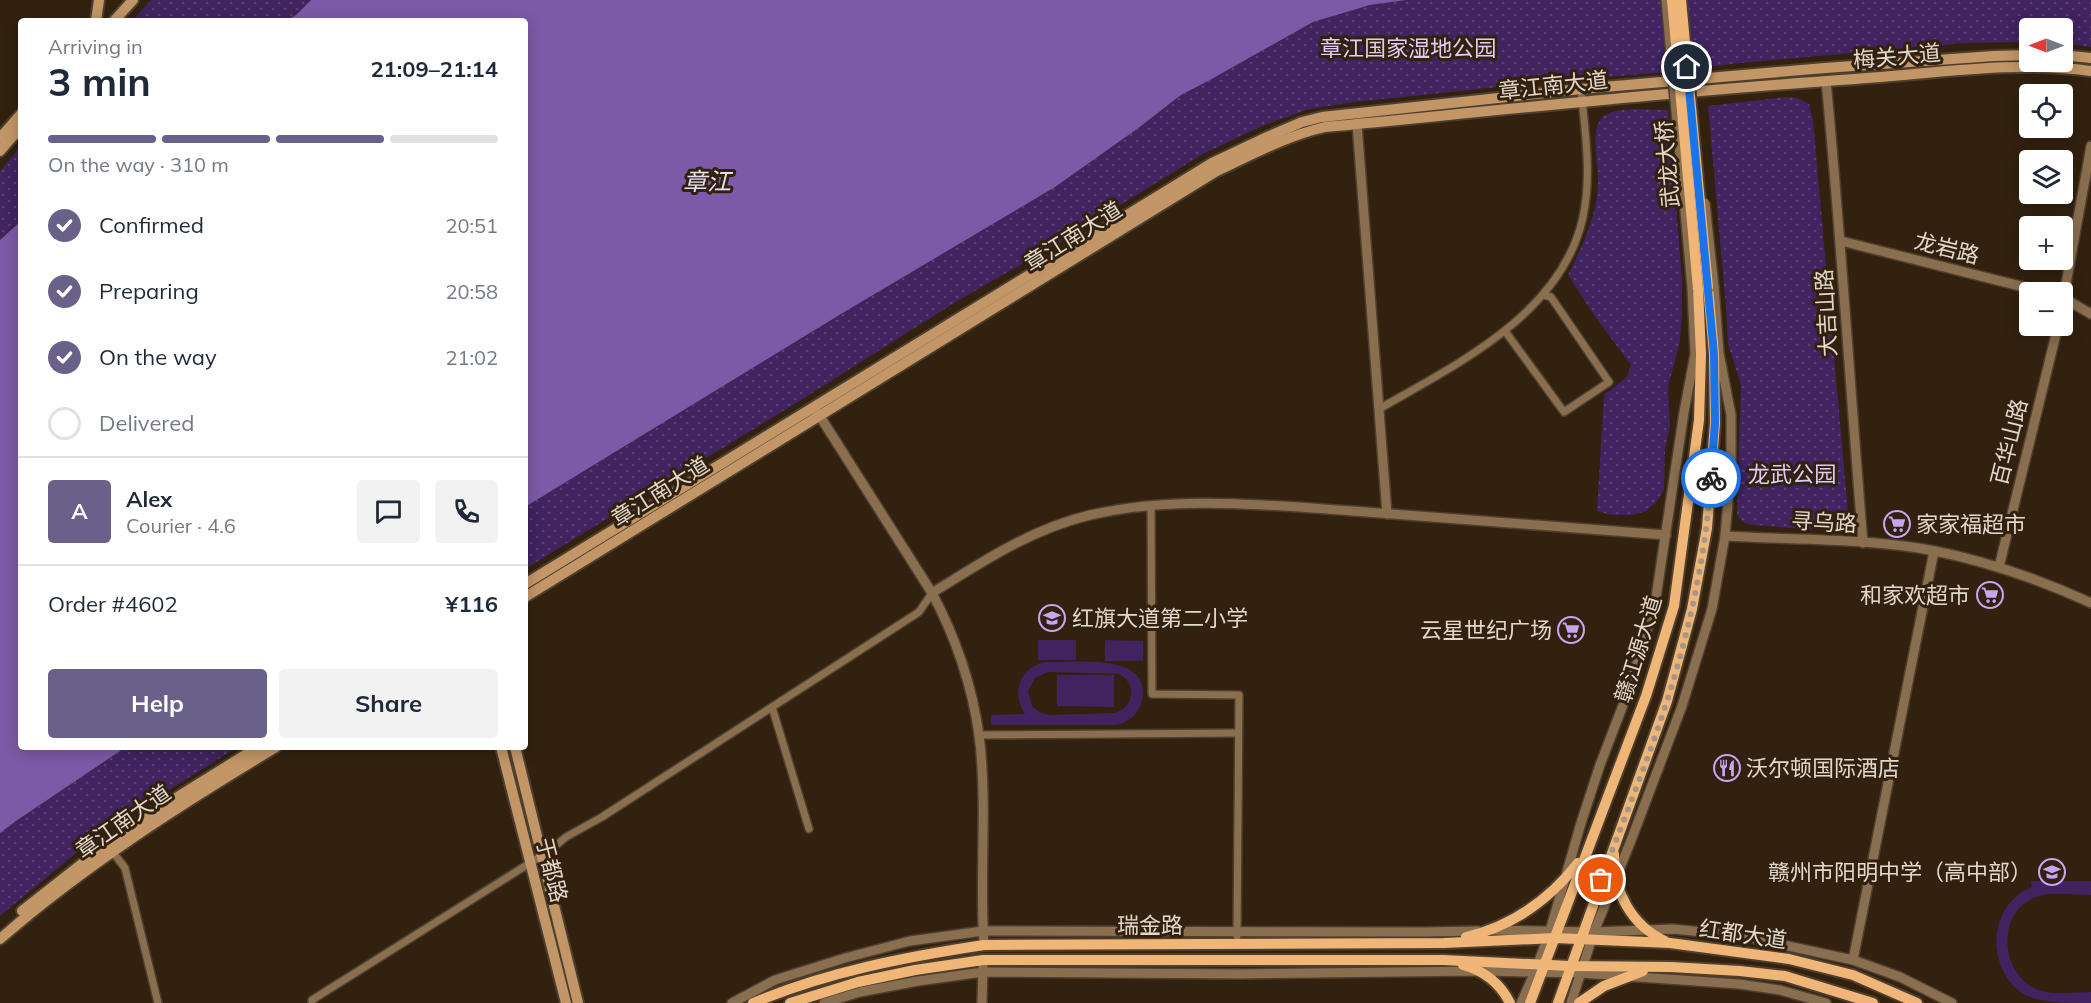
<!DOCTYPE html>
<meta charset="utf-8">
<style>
:root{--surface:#fff;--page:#f2f2f3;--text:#1f2937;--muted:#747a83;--line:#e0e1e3;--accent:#6a618a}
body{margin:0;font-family:Mulish,"Noto Sans SC",sans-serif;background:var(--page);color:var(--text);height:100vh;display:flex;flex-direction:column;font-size:22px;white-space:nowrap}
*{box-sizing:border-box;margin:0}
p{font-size:20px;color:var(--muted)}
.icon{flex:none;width:33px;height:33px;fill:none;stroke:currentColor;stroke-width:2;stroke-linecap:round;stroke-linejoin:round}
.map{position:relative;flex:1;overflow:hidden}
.sheet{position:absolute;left:18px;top:18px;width:510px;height:732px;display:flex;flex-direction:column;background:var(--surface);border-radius:6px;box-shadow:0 3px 15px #0003}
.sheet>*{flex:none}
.needle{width:39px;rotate:270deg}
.tools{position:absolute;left:2019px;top:18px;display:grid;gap:12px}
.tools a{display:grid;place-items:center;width:54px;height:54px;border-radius:6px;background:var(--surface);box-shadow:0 3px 15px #0003;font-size:30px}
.pin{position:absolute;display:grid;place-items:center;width:51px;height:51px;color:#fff;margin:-26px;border:3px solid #fff;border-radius:50%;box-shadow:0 2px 6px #0007}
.courier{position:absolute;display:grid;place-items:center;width:60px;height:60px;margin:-30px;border:4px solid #1a73e8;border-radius:50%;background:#fff;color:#222;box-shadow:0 2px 8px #0007}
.summary em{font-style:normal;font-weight:700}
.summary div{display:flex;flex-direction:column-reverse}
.summary{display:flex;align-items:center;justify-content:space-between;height:102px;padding:0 30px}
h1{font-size:39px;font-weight:700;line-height:45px}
.bar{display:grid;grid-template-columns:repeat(4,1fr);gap:9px 6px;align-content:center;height:72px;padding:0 30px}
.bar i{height:8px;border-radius:4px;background:var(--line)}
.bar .active{background:var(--accent)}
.bar p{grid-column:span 4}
.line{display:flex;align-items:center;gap:15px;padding:0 30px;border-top:2px solid var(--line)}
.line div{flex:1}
.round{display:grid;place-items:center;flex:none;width:63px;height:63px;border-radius:6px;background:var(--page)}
ol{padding:0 30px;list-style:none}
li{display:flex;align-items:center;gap:18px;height:66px}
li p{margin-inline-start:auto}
li .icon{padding:6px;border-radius:50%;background:var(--accent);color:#fff;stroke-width:4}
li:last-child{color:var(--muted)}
li i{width:33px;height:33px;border:3px solid var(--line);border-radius:50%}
.primary-button{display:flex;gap:12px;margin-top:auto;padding:12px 30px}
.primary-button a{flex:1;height:69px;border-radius:6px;background:var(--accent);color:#fff;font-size:24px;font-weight:700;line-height:69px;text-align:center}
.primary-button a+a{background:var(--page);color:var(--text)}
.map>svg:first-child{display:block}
</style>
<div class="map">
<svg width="2091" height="1003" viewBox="0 0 2091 1003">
<defs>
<pattern id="park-dots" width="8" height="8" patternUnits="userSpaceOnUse" patternTransform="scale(1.5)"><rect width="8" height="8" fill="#40235f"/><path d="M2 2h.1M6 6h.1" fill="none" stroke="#5b4275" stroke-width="1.8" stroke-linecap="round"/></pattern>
</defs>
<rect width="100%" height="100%" fill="#32210f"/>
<!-- grass -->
<g fill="#40235f" fill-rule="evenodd">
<rect x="1038" y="640" width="38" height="20"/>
<polygon points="1105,640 1143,641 1143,661 1105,661"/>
<path d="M1045,662C1074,663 1153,651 1142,701C1139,714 1129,722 1116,725H991V715L1025,714C1011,693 1019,668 1045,662ZM1048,672L1119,674C1138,684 1134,708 1114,713L1049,715L1039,712L1032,706L1028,691L1035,678Z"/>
<polygon points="1057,675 1114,675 1114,707 1057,706"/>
<path d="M2031,881H2091V895C2074,895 2052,891 2036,897C1996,913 2000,972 2036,989C2052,996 2074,992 2091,992V1003C2071,1003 2046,1003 2027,996C1985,973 1986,905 2032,887Z"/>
</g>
<!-- park -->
<g fill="url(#park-dots)">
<polygon points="151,0 311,0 296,15 285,21 132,21"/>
<polygon points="1406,0 2091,0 2091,47 2063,43 2062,28 2030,28 2029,42 1965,43 1740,63 1657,73 1566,80 1355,102 1309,109 1262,126 1203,154 1057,244 954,303 798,402 525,569 525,507 841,314 1055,187 1137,129 1181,95 1210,80 1313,22 1370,5"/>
<path d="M1787,97L1798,98L1809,104L1813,120L1848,512C1845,523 1842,528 1831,531L1753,525C1744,523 1740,522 1737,513L1741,385L1728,344L1726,307L1708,106Z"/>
<path d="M1637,109L1668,110L1682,278V312L1680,341L1668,387L1670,426L1665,449L1664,489L1658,500L1646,511L1632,515H1611L1597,511L1604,395L1627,377L1631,365L1596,318L1568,275C1583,245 1597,216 1598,182C1599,166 1591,136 1599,122C1606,109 1624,110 1637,109Z"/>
<polygon points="21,146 21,221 0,240 0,171"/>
<polygon points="126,747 238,747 104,830 0,916 0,833 16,821"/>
</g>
<!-- water -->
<g fill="#7d5aa7">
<polygon points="311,0 1406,0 1370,5 1313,22 1210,80 1181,95 1137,129 1055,187 841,314 525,507 525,21 285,21 296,15"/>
<polygon points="21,221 21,747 126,747 16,821 0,833 0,240"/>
</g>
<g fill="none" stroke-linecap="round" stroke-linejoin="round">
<defs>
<g id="minor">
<polyline points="1505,331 1564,412 1609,382 1551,297 1543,295"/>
<path d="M1379,409C1457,364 1562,314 1583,217C1592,176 1585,131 1581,89"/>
<polyline points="1151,506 1152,694 1239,695 1237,936"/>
<polyline points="772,707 809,829"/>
<polyline points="978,735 1238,733"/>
<polyline points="112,851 125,868 158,1003"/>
<polyline points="312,1003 312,1000 549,851 566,837 602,817 919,612 932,593"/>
</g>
<g id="tertiary">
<path d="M1826,81C1841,235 1850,389 1863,543"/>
<polyline points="1357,124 1387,514"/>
<polyline points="1841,241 2044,292"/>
<polyline points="2062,297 2091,314"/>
<polyline points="2062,306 2091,146"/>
<path d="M816,410L932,593C955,636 972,686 979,735C988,804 979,875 984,945"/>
<path d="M1725,536C1795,540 1867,538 1935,551C1989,562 2041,580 2091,603"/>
<polyline points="1999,567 2058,326"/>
<path d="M932,593C982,562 1031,529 1090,515C1176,495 1266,505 1353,511C1457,519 1561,527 1666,535"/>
<polyline points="1492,930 1594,932 1673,929 1742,936 1853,960 1900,977 1952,1003"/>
<polyline points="1853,960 1934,551"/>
<polyline points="732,1003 775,980 845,958 910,941 983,931 1424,932 1478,931"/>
<polyline points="824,1003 860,992 918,981 983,972 1239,974 1481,971 1580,973 1739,984 1780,990 1826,1003"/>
<polyline points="982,1003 983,966"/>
<polyline points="1521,1003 1535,972 1550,931 1581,823 1600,765 1628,692 1655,604 1684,412 1695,354 1692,288"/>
<polyline points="1571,1003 1594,932 1630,843 1682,706 1712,609 1725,536 1731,467 1731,415 1719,353 1714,287"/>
</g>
<g id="secondary">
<polyline points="96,21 99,0"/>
<polyline points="114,21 133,0"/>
<polyline points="2062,55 2091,58"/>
<polyline points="0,138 21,114"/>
<polyline points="0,151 21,127"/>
<polyline points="525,584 1212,163 1267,137 1302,122 1322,117 1581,89 1825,68 1994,56 2030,55"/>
<path d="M525,597L1215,172C1251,155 1286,136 1325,127C1502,110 1678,91 1855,79C1933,74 2013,60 2091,71"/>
<polyline points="501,747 566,1003"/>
<polyline points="515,747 578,1003"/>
<polyline points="22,911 106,845 184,793 258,747"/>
<path d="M0,939C85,865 180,805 276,747"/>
</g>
<g id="primary">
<path d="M1614,854C1613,891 1631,925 1665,941"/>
<path d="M1466,937C1513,926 1549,900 1578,863"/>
<path d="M1463,965C1485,971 1500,983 1510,1003"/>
<path d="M753,1003C827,972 905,957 984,945L1444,943L1555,938L1670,943L1789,959L1853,975L1917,1003"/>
<polyline points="790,1003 858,982 915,970 983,960 1443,960 1570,966 1671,967 1740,971 1785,976 1873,1003"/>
<polyline points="1530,1003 1646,696 1674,606 1699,420 1701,354 1698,289"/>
<polyline points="1558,1003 1667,701 1692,609 1707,528 1715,423 1714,354 1708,287"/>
<polyline points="1579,1003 1604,986 1643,971"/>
</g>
</defs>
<!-- minor casing -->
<use href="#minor" stroke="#4e3e2d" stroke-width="10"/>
<!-- tertiary casing -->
<use href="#tertiary" stroke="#4e3e2d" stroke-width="12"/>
<!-- secondary casing -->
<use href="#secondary" stroke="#4e3e2d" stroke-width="14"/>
<!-- primary casing -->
<use href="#primary" stroke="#4e3e2d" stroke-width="14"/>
<!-- minor -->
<use href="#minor" stroke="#896e50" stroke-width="7"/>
<!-- tertiary -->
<use href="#tertiary" stroke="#896e50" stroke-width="9"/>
<!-- secondary -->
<use href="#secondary" stroke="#c29667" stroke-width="10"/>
<!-- primary -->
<use href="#primary" stroke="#efb677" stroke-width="10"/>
<defs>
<g id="tertiary-bridge">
<polyline points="1666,0 1692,288"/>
<polyline points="1705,203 1714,287"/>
</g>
<g id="primary-bridge">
<polyline points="1672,0 1698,289"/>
<polyline points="1681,0 1708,287"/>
</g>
</defs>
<!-- tertiary-bridge casing -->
<use href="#tertiary-bridge" stroke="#4e3e2d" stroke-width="12" stroke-linecap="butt"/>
<!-- primary-bridge casing -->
<use href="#primary-bridge" stroke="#4e3e2d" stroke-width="14" stroke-linecap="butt"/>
<!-- tertiary-bridge -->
<use href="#tertiary-bridge" stroke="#896e50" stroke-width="9"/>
<!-- primary-bridge -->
<use href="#primary-bridge" stroke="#efb677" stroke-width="10"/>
</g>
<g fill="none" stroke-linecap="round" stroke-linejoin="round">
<!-- done -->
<path stroke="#a49789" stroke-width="6" stroke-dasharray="0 10.8" d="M1601,880C1623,821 1648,761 1667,701C1690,629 1706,553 1711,478"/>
<!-- route -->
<polyline stroke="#1a73e8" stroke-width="8" points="1687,67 1714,354 1715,423 1711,478"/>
</g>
<!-- icons -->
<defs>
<symbol id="supermarket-ring" viewBox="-11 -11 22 22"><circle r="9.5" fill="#32210f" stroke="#c6a6f0" stroke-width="1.5"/><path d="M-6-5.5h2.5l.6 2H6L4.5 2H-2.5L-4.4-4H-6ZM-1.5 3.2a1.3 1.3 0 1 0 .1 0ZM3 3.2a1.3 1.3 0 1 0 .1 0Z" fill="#c6a6f0"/></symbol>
<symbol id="school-ring" viewBox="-11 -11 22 22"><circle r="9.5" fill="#32210f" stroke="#c6a6f0" stroke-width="1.5"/><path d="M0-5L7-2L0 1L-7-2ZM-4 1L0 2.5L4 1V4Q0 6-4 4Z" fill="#c6a6f0"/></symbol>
<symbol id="restaurant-ring" viewBox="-11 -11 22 22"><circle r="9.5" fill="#32210f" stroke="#c6a6f0" stroke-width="1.5"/><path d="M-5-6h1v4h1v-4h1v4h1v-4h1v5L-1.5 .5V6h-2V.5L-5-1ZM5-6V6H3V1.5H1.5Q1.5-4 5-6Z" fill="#c6a6f0"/></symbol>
</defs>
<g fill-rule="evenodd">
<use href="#supermarket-ring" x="1882" y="509" width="30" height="30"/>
<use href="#supermarket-ring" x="1975" y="580" width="30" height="30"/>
<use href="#school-ring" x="1037" y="603" width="30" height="30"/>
<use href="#supermarket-ring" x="1556" y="615" width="30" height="30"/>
<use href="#restaurant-ring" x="1712" y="753" width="30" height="30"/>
<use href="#school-ring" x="2037" y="857" width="30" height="30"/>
</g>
<g text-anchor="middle" stroke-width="6" stroke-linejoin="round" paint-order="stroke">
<!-- park labels -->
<g font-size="22" fill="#ddccf6" stroke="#32210f">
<text x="1408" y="56">章江国家湿地公园</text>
<text x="1792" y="482">龙武公园</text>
</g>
<!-- street labels -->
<g font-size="22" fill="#e2d7cb" stroke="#32210f">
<text transform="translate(1897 56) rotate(-5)" y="8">梅关大道</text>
<text transform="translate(1553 85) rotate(-6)" y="8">章江南大道</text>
<text transform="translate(1667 164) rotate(-95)" y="8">武龙大桥</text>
<text transform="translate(1073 236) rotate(-32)" y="8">章江南大道</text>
<text transform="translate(1947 248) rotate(14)" y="8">龙岩路</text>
<text transform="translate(1826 313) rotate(-93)" y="8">大吉山路</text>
<text transform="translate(2009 442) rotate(-76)" y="8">百华山路</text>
<text transform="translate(660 491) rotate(-32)" y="8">章江南大道</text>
<text transform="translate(1824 522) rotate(3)" y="8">寻乌路</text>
<text transform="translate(1638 649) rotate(-73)" y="8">赣江源大道</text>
<text transform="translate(123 821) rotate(-35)" y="8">章江南大道</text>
<text transform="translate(552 870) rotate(76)" y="8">于都路</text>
<text x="1150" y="933">瑞金路</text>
<text transform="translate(1743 934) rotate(8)" y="8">红都大道</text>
</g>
<!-- poi labels -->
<g font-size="22" fill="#e2d7cb" stroke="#32210f" text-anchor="start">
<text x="1916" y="532">家家福超市</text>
<text x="1970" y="603" text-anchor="end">和家欢超市</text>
<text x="1072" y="626">红旗大道第二小学</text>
<text x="1552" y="638" text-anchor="end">云星世纪广场</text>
<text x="1746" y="776">沃尔顿国际酒店</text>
<text x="2032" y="880" text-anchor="end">赣州市阳明中学（高中部）</text>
</g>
<!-- water labels -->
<g font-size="24" font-style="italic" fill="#e6def3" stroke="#32210f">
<text x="707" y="190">章江</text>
</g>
</g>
</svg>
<div class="tools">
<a><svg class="needle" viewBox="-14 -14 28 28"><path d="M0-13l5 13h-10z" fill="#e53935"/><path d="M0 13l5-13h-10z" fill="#747a83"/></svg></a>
<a><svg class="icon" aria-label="locate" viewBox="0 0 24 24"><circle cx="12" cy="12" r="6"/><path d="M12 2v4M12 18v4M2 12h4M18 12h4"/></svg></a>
<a><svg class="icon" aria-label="layers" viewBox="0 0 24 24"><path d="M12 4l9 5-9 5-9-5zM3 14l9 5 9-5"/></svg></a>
<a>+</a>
<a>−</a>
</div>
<div class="pin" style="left:1601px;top:880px;background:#ea580c"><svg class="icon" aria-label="bag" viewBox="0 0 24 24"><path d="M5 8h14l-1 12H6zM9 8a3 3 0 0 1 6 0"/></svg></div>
<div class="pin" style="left:1687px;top:67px;background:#1f2937"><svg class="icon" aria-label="home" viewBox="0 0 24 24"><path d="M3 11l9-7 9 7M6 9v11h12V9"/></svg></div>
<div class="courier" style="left:1711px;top:478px"><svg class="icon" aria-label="bike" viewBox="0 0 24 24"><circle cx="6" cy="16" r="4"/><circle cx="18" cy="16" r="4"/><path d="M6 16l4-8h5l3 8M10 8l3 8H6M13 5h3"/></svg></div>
<section class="sheet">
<div class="summary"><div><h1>3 min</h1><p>Arriving in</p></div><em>21:09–21:14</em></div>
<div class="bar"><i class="active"></i><i class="active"></i><i class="active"></i><i></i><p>On the way · 310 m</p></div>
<ol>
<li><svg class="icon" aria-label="check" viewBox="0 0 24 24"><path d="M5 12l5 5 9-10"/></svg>Confirmed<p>20:51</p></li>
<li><svg class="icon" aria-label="check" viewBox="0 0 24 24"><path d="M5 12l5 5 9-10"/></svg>Preparing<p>20:58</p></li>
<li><svg class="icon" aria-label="check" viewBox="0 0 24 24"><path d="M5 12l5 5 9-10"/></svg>On the way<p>21:02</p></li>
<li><i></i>Delivered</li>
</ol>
<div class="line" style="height:108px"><b class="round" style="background:var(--accent);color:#fff">A</b><div><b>Alex</b><p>Courier · 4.6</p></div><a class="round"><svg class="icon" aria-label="chat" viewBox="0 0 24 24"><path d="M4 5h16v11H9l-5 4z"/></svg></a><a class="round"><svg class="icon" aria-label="phone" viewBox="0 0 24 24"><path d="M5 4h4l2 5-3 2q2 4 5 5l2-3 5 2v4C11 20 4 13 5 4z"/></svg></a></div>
<div class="line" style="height:78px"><div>Order #4602</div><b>¥116</b></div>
<div class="primary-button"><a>Help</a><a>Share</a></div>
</section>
</div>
